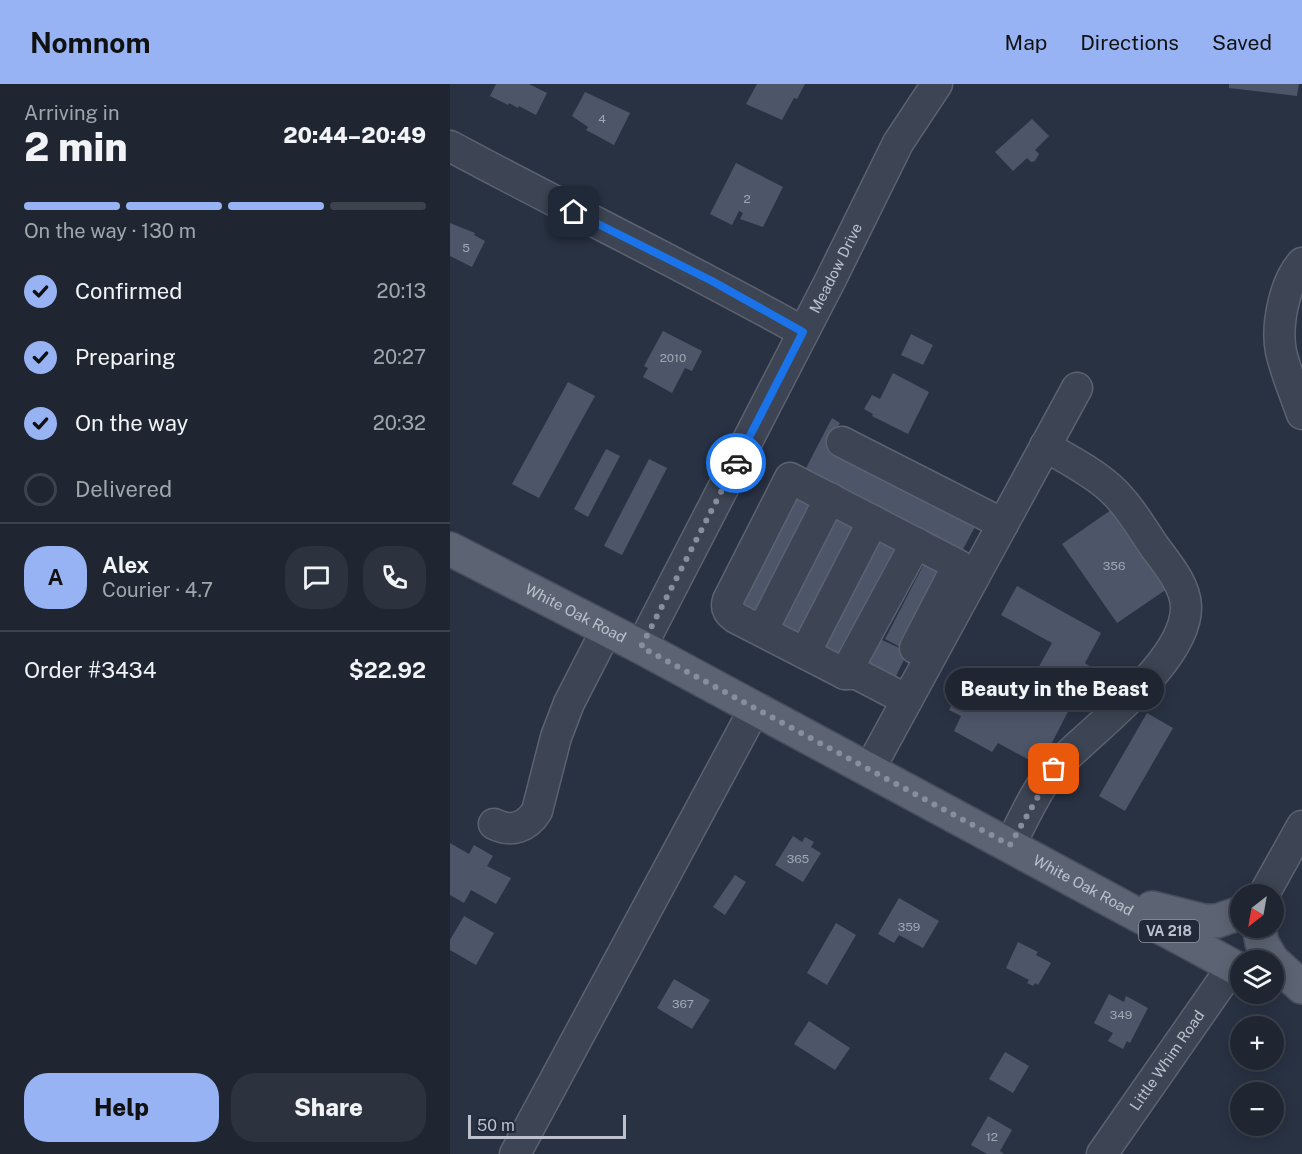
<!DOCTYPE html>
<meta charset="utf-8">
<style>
:root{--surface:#1f2632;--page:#2c323e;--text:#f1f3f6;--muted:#a1a5ac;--line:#3c434d;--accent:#98b3f4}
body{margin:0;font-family:"Public Sans",sans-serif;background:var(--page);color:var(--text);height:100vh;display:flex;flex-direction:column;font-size:22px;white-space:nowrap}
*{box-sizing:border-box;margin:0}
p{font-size:20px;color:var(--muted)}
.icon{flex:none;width:33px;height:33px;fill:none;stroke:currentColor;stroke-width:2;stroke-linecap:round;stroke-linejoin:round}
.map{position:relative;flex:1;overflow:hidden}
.details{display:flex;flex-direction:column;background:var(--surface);width:450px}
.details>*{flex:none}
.needle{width:39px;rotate:211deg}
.buttons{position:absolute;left:780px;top:800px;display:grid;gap:12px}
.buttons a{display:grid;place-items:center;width:54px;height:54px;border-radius:50%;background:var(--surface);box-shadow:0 3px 15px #0003,0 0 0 2px var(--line);font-size:30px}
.scale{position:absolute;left:18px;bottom:15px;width:158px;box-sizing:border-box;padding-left:6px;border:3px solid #bbc0cc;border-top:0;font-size:16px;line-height:21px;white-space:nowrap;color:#bbc0cc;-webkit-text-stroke:4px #222938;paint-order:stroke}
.pin{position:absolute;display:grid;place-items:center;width:51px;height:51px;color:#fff;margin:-26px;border-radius:12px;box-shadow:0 3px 9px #0006}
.courier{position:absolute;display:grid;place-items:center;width:60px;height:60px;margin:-30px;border:4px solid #1a73e8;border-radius:50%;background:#fff;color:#222;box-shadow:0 2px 8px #0007}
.bubble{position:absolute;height:42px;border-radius:21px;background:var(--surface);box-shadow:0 3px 15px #0003,0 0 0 2px var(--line);font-size:20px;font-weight:800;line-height:42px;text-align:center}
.headline em{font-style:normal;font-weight:800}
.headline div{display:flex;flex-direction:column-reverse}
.headline{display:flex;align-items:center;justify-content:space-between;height:102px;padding:0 24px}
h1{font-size:39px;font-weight:800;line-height:45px}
.bar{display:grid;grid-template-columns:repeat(4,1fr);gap:9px 6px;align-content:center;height:72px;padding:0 24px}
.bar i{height:8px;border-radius:4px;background:var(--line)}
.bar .on{background:var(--accent)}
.bar p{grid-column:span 4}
.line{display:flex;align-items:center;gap:15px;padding:0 24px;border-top:2px solid var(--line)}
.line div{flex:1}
.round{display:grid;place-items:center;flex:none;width:63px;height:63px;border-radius:24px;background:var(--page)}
ol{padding:0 24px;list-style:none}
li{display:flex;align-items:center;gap:18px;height:66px}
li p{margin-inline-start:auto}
li .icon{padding:6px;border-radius:50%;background:var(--accent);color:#111;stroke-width:4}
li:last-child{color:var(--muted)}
li i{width:33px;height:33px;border:3px solid var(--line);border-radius:50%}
.primary-button{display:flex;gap:12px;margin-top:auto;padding:12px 24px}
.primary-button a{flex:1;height:69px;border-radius:24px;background:var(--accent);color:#111;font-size:24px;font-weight:800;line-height:69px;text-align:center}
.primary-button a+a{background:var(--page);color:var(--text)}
header{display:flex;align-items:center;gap:36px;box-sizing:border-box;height:84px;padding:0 30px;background:var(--accent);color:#111}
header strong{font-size:28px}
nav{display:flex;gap:33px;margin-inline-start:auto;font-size:21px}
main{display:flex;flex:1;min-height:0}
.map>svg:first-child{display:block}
</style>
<header>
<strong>Nomnom</strong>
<nav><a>Map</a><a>Directions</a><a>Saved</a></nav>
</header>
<main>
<section class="details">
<div class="headline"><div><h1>2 min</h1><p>Arriving in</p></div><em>20:44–20:49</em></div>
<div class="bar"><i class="on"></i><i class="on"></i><i class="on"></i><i></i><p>On the way · 130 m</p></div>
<ol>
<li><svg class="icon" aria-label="check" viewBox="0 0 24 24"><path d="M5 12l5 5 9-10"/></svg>Confirmed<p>20:13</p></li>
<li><svg class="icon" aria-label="check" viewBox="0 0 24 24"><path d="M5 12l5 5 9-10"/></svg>Preparing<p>20:27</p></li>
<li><svg class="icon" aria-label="check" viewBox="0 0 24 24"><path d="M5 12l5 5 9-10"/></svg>On the way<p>20:32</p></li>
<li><i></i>Delivered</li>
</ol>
<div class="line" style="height:108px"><b class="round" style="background:var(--accent);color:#111">A</b><div><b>Alex</b><p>Courier · 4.7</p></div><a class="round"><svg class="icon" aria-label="chat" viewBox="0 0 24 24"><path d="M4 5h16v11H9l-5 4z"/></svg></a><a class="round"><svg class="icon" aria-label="phone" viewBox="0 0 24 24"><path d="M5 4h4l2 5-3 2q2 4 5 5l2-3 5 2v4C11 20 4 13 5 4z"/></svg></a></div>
<div class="line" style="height:78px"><div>Order #3434</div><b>$22.92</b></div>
<div class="primary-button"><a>Help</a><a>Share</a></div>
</section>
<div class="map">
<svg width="852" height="1070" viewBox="0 0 852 1070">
<rect width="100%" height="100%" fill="#293243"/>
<!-- building -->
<g fill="#4d5669">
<polygon points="46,0 79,0 97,9 86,31 69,22 68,24 59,19 58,21 40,12"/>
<polygon points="307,0 355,0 347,15 344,14 332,36 296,20"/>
<polygon points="779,0 849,0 847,12 779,4"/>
<polygon points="135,8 180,29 164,61 136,46 138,43 122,32"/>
<polygon points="582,35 599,52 585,66 589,70 585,77 581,78 577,74 563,87 545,68"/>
<polygon points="286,79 333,103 313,143 290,135 293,129 289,127 282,141 260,130"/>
<polygon points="0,139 25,149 24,151 35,157 22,183 0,172"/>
<polygon points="213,247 252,267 242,287 235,284 222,309 193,293 198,284 194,282"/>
<polygon points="461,250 483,261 473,281 451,271"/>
<polygon points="443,289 479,308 458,350 422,332 423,330 414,325 422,311 430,315"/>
<polygon points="118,298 145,312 89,414 62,400"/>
<polygon points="382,334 390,339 377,364 526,441 512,467 355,386"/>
<polygon points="156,365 170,372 138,433 124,425"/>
<polygon points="199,375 217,384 172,471 154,462"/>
<polygon points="344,411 361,419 302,532 286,524"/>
<polygon points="661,426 717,505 667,539 612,460"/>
<polygon points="389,432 405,441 347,554 330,545"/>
<polygon points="431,454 448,462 389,576 373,567"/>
<polygon points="475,478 496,489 456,566 435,555"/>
<polygon points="567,502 651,549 635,579 641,583 590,682 548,659 542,668 504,647 511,632 499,626 519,589 570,617 602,559 551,531"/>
<polygon points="430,555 458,568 445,594 417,580"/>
<polygon points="697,629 723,644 675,727 649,712"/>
<polygon points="343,752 352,758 355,753 364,758 361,763 371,769 353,798 325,781"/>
<polygon points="0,759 19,770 24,761 43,772 37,782 61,794 46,820 21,806 14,819 0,811"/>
<polygon points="285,791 296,798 275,831 263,823"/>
<polygon points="449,814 489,837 473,864 449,851 444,859 428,850"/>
<polygon points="14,832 44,849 26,881 0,866 0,856"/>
<polygon points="386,839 406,851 377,901 357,889"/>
<polygon points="568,858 588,868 586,871 601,879 588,901 585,899 583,902 577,899 579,896 556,884"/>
<polygon points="224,895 260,916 242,945 207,924"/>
<polygon points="659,910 674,918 676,912 698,924 680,959 677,957 673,965 658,957 663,949 644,939"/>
<polygon points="359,937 400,964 385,986 344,960"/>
<polygon points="555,968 579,982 563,1009 539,995"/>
<polygon points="538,1032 562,1046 550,1067 554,1070 537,1070 521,1061"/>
</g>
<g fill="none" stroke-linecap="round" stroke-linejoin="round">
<defs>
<g id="minor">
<path d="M0,62C117,125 237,183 353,248"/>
<path d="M852,179C834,199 826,242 831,268C836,289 845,310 852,330"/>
<polyline points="392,358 553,440"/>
<polyline points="312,547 380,414"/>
<path id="s1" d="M191,563L381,195L448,59L487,0"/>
<polyline points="355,569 423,437"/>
<polyline points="395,590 466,459"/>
<path d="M457,616L407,590H395L286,534C279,529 275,525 278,516L340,394L508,481L465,564"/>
<polyline points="419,686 627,304"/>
<path d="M44,740C62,749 77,743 87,727L106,653L119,619L157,545"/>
<path d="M560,761C571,740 588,702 603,686C638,648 738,578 736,522C735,500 717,480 704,462C691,443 678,420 660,404C641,387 617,375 595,362"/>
<polyline points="814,810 852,742"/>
<polyline points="65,1070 305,624"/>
<path id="s2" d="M652,1070L783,882"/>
</g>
<g id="major">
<path id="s3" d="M0,465L191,563L790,886"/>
<polyline points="702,824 754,837 767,837 790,829"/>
<polyline points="809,843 812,859 822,876"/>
<polyline points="824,878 852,903"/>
</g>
</defs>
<!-- minor casing -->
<use href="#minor" stroke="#5c6270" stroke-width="33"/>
<!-- major casing -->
<use href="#major" stroke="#474d5c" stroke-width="36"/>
<!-- minor -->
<use href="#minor" stroke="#3d4453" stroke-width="30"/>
<!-- major -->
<use href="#major" stroke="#5c6372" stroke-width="33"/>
</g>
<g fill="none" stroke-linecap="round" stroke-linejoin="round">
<!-- done -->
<polyline stroke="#888e9c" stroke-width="6" stroke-dasharray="0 10.8" points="286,379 191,563 560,761 604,685"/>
<!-- route -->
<polyline stroke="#1a73e8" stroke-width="8" points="124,128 262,197 353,248 286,379"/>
</g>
<g text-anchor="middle" stroke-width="4.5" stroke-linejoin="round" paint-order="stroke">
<!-- number labels -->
<g font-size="12" fill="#a0a6b3">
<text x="152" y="39">4</text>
<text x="297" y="119">2</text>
<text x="16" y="168">5</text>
<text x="223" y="278">2010</text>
<text x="664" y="486">356</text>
<text x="348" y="779">365</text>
<text x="459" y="847">359</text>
<text x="233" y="924">367</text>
<text x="671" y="935">349</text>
<text x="542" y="1057">12</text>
</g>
<!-- shield labels -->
<rect fill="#222938" stroke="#8d93a0" stroke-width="1.5" x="689" y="836" width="60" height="22" rx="4.5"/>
<g font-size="14" font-weight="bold" fill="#bbc0cc">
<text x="719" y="852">VA 218</text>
</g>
<!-- street labels -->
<g font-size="15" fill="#bbc0cc" stroke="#222938">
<text dy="5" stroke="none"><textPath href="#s1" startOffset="426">Meadow Drive</textPath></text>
<text dy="5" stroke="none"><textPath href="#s3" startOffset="141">White Oak Road</textPath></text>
<text dy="5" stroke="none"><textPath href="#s3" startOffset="717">White Oak Road</textPath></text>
<text dy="5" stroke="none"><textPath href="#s2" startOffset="114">Little Whim Road</textPath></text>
</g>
</g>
</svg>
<div class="buttons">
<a><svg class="needle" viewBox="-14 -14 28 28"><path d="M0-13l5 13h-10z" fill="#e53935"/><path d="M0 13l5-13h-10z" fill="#a1a5ac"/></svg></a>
<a><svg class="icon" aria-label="layers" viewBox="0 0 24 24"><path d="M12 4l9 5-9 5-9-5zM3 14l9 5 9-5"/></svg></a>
<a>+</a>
<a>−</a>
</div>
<div class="scale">50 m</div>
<div class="pin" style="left:604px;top:685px;background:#ea580c"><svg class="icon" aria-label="bag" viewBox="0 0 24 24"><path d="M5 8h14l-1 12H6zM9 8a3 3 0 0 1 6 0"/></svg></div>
<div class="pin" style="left:124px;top:128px;background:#1f2937"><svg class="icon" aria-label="home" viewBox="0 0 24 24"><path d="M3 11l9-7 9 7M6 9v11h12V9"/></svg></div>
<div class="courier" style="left:286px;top:379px"><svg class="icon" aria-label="car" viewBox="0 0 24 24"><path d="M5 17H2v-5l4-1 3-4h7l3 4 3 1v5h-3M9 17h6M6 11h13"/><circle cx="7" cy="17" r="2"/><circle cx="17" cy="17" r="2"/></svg></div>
<div class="bubble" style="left:495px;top:584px;width:219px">Beauty in the Beast</div>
</div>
</main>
